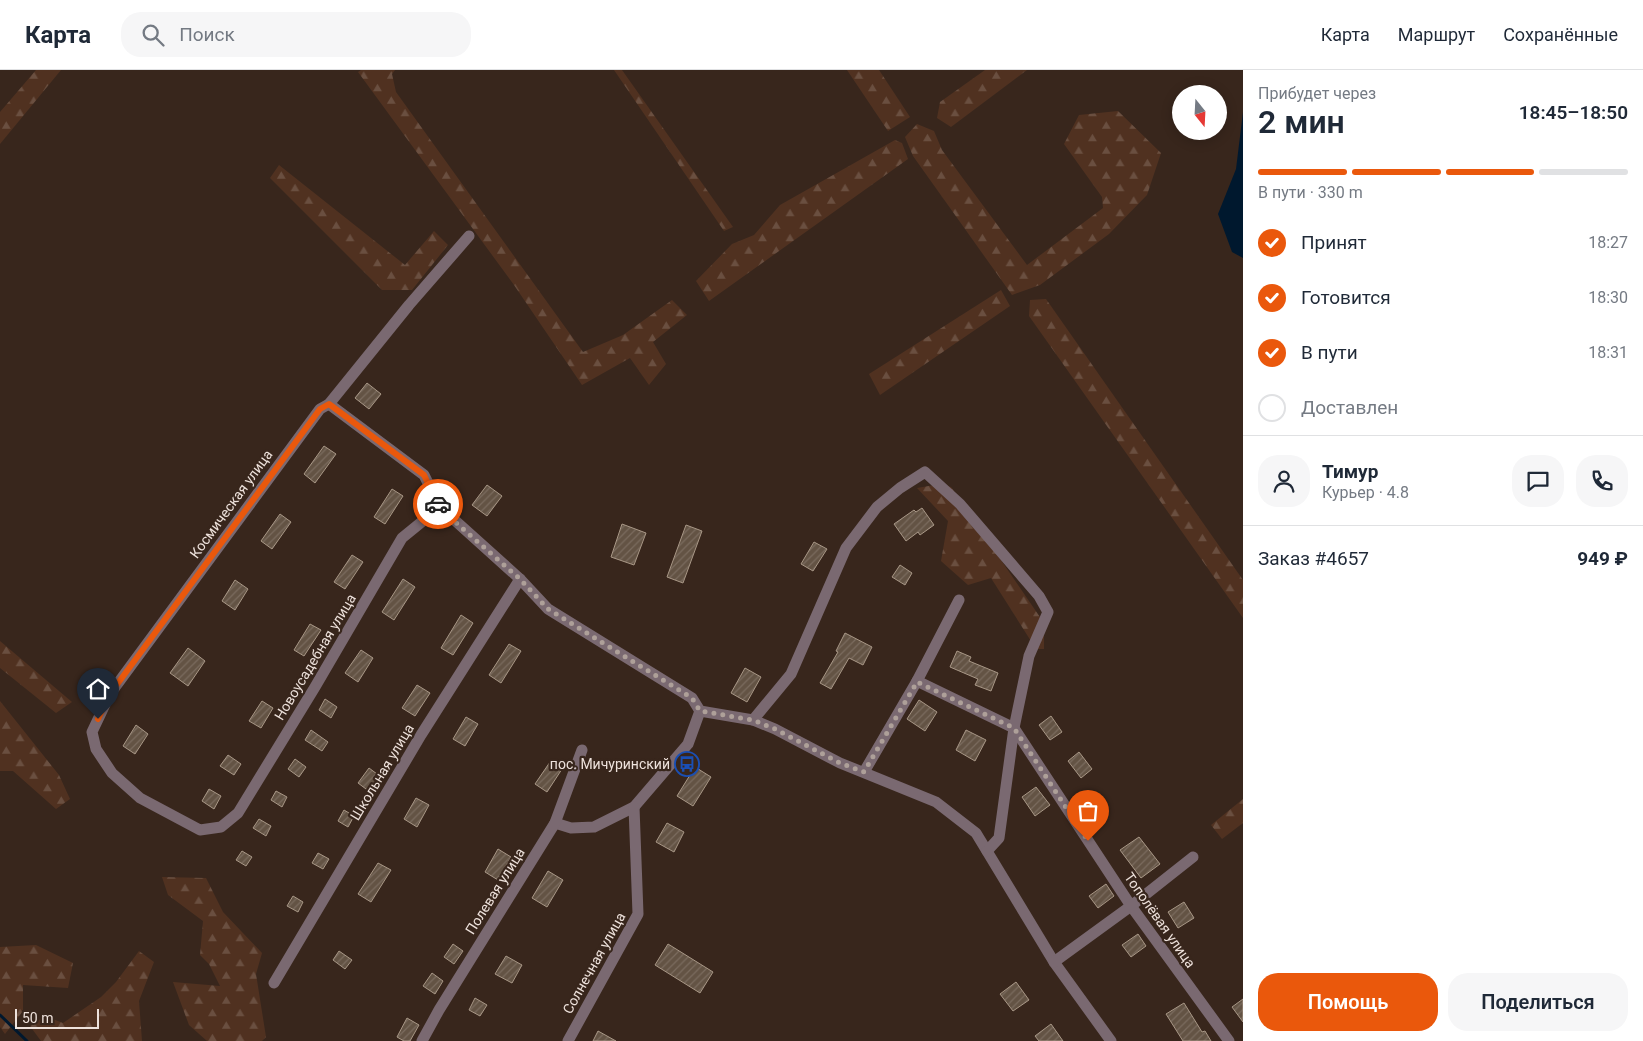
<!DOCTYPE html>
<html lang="ru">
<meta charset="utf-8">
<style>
:root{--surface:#fff;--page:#f6f6f7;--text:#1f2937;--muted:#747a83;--line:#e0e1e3;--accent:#ea580c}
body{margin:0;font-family:Roboto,sans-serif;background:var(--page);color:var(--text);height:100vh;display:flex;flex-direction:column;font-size:19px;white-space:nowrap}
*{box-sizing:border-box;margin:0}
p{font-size:16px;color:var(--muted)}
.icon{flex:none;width:28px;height:28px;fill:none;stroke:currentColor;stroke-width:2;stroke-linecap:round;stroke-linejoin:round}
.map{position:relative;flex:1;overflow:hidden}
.details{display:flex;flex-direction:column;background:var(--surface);width:400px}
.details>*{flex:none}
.needle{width:32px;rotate:162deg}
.fabs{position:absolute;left:1172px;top:15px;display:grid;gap:10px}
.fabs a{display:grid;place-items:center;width:55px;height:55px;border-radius:50%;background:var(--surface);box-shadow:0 2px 12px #0003;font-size:25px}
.scale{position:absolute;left:15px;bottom:12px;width:84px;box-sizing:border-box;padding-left:5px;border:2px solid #eee2dc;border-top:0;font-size:14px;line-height:18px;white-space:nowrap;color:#eee2dc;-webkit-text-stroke:4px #38261c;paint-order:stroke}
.pin{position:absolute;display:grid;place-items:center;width:42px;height:42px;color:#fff;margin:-51px -21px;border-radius:50% 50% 50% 0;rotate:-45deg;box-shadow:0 0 5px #0007}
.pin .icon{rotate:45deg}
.courier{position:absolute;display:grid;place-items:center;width:50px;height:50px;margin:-25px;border:4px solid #ea580c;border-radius:50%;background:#fff;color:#222;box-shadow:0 1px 6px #0007}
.headline em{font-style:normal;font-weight:600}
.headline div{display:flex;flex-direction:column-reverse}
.headline{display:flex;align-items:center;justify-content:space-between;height:85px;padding:0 15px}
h1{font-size:32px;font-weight:600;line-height:38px}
.bar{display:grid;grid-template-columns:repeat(4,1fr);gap:8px 5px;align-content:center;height:60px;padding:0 15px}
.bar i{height:6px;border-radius:4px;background:var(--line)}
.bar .active{background:var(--accent)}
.bar p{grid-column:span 4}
.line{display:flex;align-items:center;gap:12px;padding:0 15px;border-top:1px solid var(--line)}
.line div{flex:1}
.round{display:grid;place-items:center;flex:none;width:52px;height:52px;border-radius:20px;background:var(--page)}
ol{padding:0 15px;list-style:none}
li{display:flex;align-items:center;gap:15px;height:55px}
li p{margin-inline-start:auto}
li .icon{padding:5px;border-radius:50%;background:var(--accent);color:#fff;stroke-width:4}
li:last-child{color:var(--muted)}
li i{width:28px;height:28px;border:2px solid var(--line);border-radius:50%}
.cta{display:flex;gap:10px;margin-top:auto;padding:10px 15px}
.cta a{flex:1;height:58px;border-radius:20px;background:var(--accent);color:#fff;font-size:20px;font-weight:600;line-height:58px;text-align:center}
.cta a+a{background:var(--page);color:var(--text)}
header{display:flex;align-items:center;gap:30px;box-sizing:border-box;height:70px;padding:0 25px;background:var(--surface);border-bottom:1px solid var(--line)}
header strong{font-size:24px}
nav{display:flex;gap:28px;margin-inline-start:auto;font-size:18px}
.search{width:350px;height:45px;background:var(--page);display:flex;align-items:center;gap:12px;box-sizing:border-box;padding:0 18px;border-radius:20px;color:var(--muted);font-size:19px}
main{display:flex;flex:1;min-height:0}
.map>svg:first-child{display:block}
</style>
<header>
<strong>Карта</strong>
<div class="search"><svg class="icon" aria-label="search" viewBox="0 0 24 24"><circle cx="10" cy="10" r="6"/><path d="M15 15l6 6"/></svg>Поиск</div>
<nav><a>Карта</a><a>Маршрут</a><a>Сохранённые</a></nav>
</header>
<main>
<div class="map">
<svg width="1243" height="971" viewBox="0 0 1243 971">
<defs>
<pattern id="forest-firs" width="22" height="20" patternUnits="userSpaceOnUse" patternTransform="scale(1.25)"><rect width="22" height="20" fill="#503120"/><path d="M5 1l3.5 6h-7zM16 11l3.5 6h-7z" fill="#6a4f40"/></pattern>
<pattern id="building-hatch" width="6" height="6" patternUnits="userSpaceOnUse" patternTransform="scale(1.25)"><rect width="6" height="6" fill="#635344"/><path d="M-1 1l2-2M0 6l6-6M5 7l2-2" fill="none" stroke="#7a6b5e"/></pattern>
</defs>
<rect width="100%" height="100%" fill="#38261c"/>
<!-- forest -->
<g fill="url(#forest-firs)">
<polygon points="36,0 61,0 0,74 0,42"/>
<polygon points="361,0 395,0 392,4 396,22 583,282 623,265 672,230 687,245 653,272 666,294 649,315 630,288 582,315 514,215 358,2"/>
<polygon points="614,0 622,0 733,157 724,161"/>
<polygon points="847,0 879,0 910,47 888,61"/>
<polygon points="985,0 1027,0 951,57 937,48 940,32"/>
<polygon points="1118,41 1161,83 1147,125 1109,164 1040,215 1012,225 913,86 905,67 917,54 934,61 942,80 1027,195 1103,138 1102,127 1064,74 1079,45"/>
<polygon points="895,70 902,73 908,89 709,231 696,211 732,174 754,165 780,135"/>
<polygon points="279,95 405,195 434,161 448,175 412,220 382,220 270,108"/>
<polygon points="1001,220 1010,236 880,325 869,304"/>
<polygon points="1046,229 1243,510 1243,548 1029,246 1030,230"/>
<polygon points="940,414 951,417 1044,553 1044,579 1036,579 991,508 968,515 941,491 948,451 917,418"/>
<polygon points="0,571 72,632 56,643 0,598"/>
<polygon points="0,631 59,705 70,729 56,739 13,701 0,701"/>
<polygon points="1243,729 1243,753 1222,769 1211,755"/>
<polygon points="162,807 206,808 223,842 262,883 256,904 266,967 262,971 207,971 189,955 173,912 220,916 209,894 200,885 203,851 168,825"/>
<polygon points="36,875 73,893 68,918 23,915 23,941 5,964 0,957 0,877"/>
<polygon points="139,881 154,892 139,931 142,971 41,971 30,956 45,946 63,953 101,927 116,912"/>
</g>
<!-- water -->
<polygon fill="#00182e" points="1243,42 1243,188 1232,182 1218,144 1236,99"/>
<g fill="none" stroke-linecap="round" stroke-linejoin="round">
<!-- stream -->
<polyline stroke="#00182e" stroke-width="3" points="0,945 27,971"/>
</g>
<!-- building -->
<g fill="url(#building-hatch)" stroke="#a89786">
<polygon points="367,313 381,324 369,339 355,328"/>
<polygon points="324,376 336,384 315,413 304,404"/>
<polygon points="487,415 502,426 487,446 472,435"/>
<polygon points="392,419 403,426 385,454 374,447"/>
<polygon points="922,438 934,455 920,465 918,462 906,471 894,454 914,440 916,442"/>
<polygon points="280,444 291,452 272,479 261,471"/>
<polygon points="622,454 646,463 634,495 611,487"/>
<polygon points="686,455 702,461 683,513 667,507"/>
<polygon points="814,472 827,479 813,501 801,494"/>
<polygon points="352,485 363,492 345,519 334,512"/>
<polygon points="900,495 912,503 905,515 892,507"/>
<polygon points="403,509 415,517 394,550 382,542"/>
<polygon points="235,510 248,519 235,540 222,531"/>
<polygon points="461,545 473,553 453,585 441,578"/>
<polygon points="310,554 321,560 304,586 294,580"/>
<polygon points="845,563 872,577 863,595 849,588 831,619 820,613 838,582 836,581"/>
<polygon points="509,574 521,581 501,613 489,605"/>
<polygon points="188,578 205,591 188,616 170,603"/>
<polygon points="361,580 373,588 358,612 345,603"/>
<polygon points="957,581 971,587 969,591 998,603 991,621 975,615 978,609 950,597"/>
<polygon points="745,598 761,607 747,632 731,623"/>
<polygon points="417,615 430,623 415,646 402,638"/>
<polygon points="325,629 337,637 331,648 319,640"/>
<polygon points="919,630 937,642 925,661 907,649"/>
<polygon points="262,631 273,638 261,658 249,651"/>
<polygon points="1051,646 1062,662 1050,670 1039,655"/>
<polygon points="466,647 478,654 465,676 453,669"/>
<polygon points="136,655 148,664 135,684 123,676"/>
<polygon points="311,660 328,672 322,681 305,670"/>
<polygon points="966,660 986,670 975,691 956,680"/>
<polygon points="1079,682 1092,699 1081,708 1068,691"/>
<polygon points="228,685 241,694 234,705 220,696"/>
<polygon points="295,689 306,697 299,707 288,699"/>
<polygon points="550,692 562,699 547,722 535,714"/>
<polygon points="695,697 711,707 693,736 677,726"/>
<polygon points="369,698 381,707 370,722 358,713"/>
<polygon points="1036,717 1050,735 1035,746 1022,727"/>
<polygon points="209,719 221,726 214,739 202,731"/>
<polygon points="276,721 287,727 282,737 271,730"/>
<polygon points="416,728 429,735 417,757 404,749"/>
<polygon points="344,740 354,746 348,757 338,751"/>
<polygon points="259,749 271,756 266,766 253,758"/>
<polygon points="667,753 684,762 674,782 656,772"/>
<polygon points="1139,767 1160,794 1141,808 1120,780"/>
<polygon points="498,779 511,787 498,810 485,802"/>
<polygon points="242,781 252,787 246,796 236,790"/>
<polygon points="318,783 329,789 323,799 312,793"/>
<polygon points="378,793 391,800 371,832 358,824"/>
<polygon points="548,801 563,810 547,837 532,828"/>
<polygon points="1106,814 1114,826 1098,838 1089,826"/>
<polygon points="293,826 303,832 298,842 287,836"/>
<polygon points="1184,832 1194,848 1178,858 1168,842"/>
<polygon points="1138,864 1146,876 1131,887 1122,875"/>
<polygon points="453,874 463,881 454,894 444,887"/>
<polygon points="668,874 713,902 700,923 655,895"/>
<polygon points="339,881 352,890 345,899 333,890"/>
<polygon points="506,886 522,895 512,913 495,904"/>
<polygon points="432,903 443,911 435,924 423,916"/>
<polygon points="1016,912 1029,930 1013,941 1000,924"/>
<polygon points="475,928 487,935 480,946 469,940"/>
<polygon points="1243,929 1243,952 1232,937"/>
<polygon points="1184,933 1202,962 1205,961 1211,971 1183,971 1166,944"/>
<polygon points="407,948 419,955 410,971 404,971 397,967"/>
<polygon points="1051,954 1063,971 1039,971 1035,966"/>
<polygon points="598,961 616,971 593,971"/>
</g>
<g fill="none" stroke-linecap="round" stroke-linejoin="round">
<!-- minor -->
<g stroke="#7a6971" stroke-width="11">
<polyline points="329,334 424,405 440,437 520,509 548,539 692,628 700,641"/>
<polyline points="440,437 402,468 315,617 238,743 221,757 200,760 140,728 112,703 96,679 92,662 110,624 320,339 329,334 409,235 469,166"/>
<polyline points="917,611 1014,658 1131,836 1229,971"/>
<polyline points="700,641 753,650 775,659 840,693 936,732 976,763 1054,892 1111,971"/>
<polyline points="753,650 791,604 846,478 877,437 900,418 925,402 960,434 1039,526 1048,542 1029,586 1014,658 999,768 987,781"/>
<polyline points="864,702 917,611 959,530"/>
<polyline points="555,753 571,758 594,757 634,737 688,674 700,641"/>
<polyline points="1054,892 1131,836 1193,787"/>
<polyline points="274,913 421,665 520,509"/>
<polyline points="422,971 439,940 555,753 582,680"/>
<polyline points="568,971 638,844 634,737"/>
</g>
</g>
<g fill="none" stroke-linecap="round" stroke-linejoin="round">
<!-- done -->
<polyline stroke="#aea099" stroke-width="5" stroke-dasharray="0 9" points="438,434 446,444 520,509 548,539 692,628 700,641 753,650 775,659 840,693 864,702 917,612 1014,658 1088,771"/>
<!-- route -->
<polyline stroke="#ea580c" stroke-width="6" points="98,649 110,624 320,339 329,334 424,405 438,434"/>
</g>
<!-- icons -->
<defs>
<symbol id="bus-ring" viewBox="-11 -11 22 22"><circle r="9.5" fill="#38261c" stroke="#1a4fb4" stroke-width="1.5"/><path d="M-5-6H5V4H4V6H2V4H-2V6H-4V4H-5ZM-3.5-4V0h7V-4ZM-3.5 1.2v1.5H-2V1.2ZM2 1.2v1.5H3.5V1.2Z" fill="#1a4fb4"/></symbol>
</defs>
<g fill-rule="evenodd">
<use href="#bus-ring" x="673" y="680" width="28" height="28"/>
</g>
<g text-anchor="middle" stroke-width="4.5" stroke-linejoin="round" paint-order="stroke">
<!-- street labels -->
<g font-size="14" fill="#eee2dc" stroke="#38261c">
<text transform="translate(231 434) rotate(-54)" y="5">Космическая улица</text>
<text transform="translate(315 587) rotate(-59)" y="5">Новоусадебная улица</text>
<text transform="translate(382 702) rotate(-59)" y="5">Школьная улица</text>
<text transform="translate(495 821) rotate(-58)" y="5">Полевая улица</text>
<text transform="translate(1160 850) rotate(55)" y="5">Тополёвая улица</text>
<text transform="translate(594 893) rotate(-61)" y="5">Солнечная улица</text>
</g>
<!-- poi labels -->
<g font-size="14" fill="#eee2dc" stroke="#38261c" text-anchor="end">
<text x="670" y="699">пос. Мичуринский</text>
</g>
</g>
</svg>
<div class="fabs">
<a><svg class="needle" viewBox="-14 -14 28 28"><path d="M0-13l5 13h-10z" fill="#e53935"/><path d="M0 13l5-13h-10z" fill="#747a83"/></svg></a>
</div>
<div class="scale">50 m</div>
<div class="pin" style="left:1088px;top:771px;background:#ea580c"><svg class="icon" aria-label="bag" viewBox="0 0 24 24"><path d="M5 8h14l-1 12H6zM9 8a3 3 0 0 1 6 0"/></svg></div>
<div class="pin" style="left:98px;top:649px;background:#1f2937"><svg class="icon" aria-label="home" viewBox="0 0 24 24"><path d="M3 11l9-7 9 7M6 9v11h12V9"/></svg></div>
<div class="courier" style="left:438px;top:434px"><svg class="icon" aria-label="car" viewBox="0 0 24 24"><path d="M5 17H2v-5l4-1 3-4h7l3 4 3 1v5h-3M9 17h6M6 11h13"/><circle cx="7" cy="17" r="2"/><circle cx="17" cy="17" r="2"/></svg></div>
</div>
<section class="details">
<div class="headline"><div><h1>2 мин</h1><p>Прибудет через</p></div><em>18:45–18:50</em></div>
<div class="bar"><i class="active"></i><i class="active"></i><i class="active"></i><i></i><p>В пути · 330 m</p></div>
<ol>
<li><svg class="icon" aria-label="check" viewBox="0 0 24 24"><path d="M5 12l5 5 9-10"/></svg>Принят<p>18:27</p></li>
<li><svg class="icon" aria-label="check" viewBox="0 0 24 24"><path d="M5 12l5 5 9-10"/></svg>Готовится<p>18:30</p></li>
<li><svg class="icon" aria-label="check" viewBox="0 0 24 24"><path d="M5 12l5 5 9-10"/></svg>В пути<p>18:31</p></li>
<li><i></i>Доставлен</li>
</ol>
<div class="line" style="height:90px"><a class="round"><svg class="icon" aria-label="person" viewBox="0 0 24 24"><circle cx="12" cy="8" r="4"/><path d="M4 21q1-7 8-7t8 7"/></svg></a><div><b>Тимур</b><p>Курьер · 4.8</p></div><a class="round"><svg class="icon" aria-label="chat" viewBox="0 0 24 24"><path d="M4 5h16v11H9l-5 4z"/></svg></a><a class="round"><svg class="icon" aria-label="phone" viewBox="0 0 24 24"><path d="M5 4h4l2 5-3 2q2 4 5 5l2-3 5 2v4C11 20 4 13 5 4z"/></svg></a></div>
<div class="line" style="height:65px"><div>Заказ #4657</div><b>949 ₽</b></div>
<div class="cta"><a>Помощь</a><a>Поделиться</a></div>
</section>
</main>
